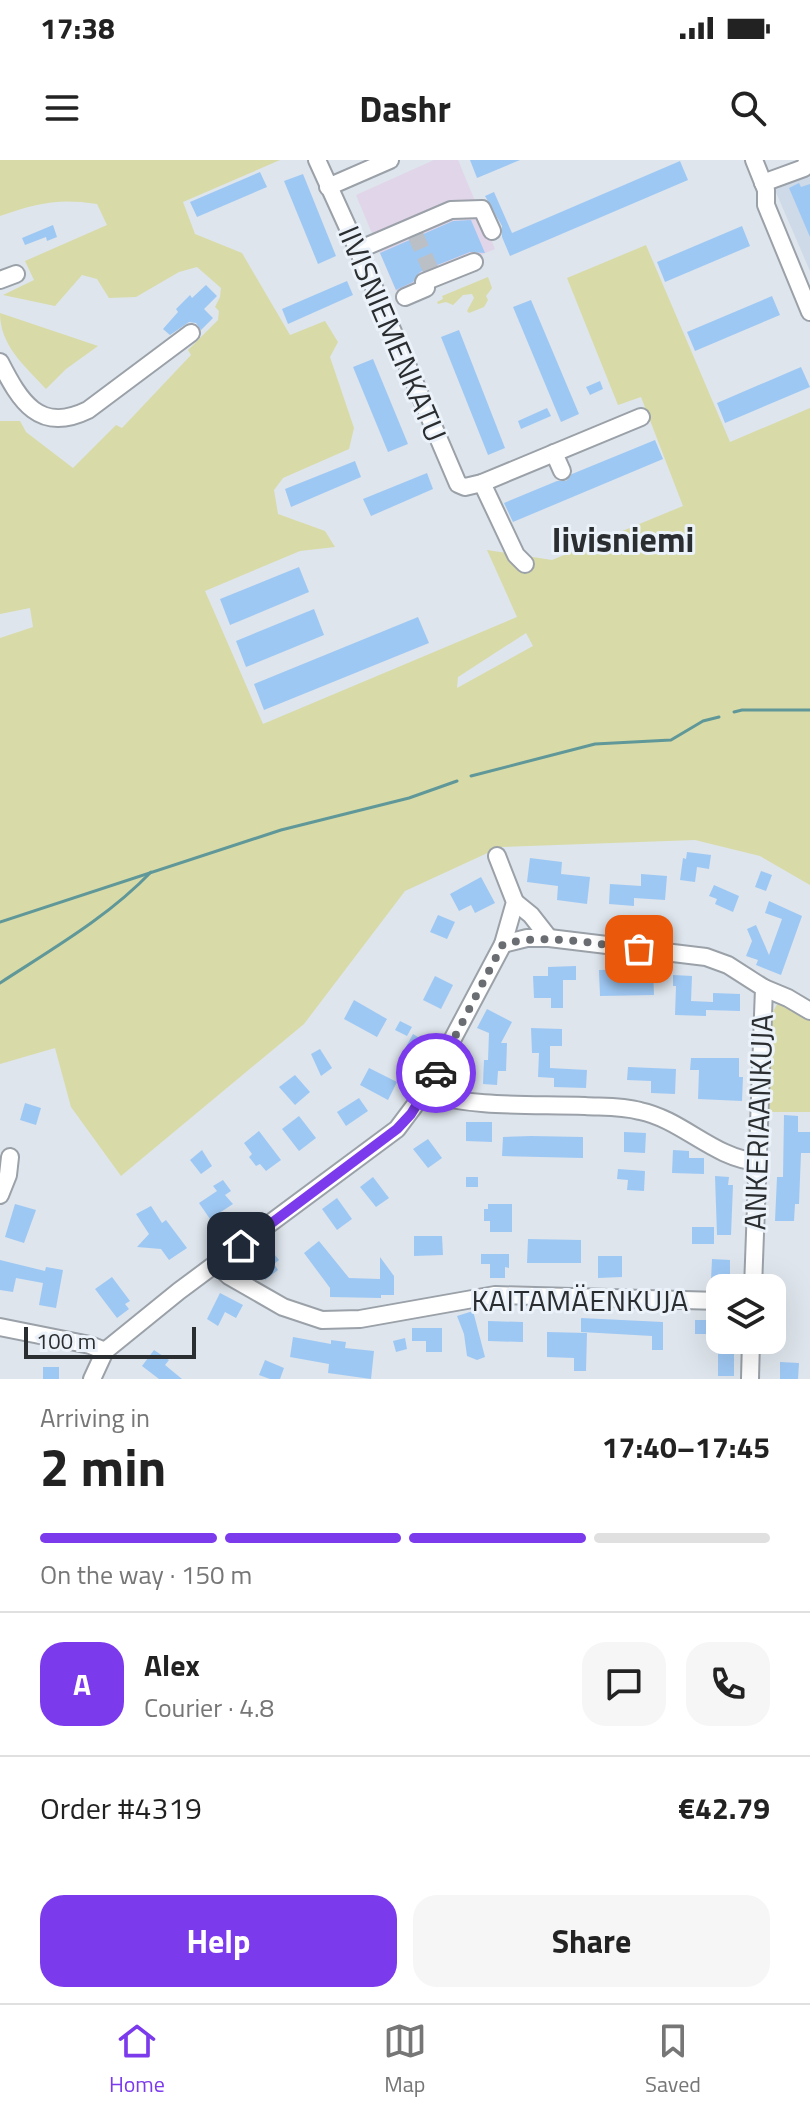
<!DOCTYPE html>
<meta charset="utf-8">
<style>
:root{--surface:#fff;--page:#f6f6f6;--text:#222;--muted:#767676;--line:#e0e0e0;--accent:#7c3aed}
body{margin:0;font-family:"Titillium Web",sans-serif;background:var(--page);color:var(--text);height:100vh;display:flex;flex-direction:column;font-size:30px;white-space:nowrap}
*{box-sizing:border-box;margin:0}
p{font-size:26px;color:var(--muted)}
.icon{flex:none;width:44px;height:44px;fill:none;stroke:currentColor;stroke-width:2;stroke-linecap:round;stroke-linejoin:round}
.map{position:relative;height:1219px;overflow:hidden}
.sheet{display:flex;flex-direction:column;background:var(--surface);flex:1}
.sheet>*{flex:none}
.buttons{position:absolute;left:706px;top:1114px;display:grid;gap:16px}
.buttons a{display:grid;place-items:center;width:80px;height:80px;border-radius:16px;background:var(--surface);box-shadow:0 8px 32px #0002;font-size:40px}
.scale{position:absolute;left:24px;bottom:20px;width:172px;box-sizing:border-box;padding-left:8px;border:4px solid #2b2e30;border-top:0;font-size:22px;line-height:28px;white-space:nowrap;color:#2b2e30;-webkit-text-stroke:6px #ecf2f9;paint-order:stroke}
.pin{position:absolute;display:grid;place-items:center;width:68px;height:68px;color:#fff;margin:-34px;border-radius:16px;box-shadow:0 4px 12px #0006}
.courier{position:absolute;display:grid;place-items:center;width:80px;height:80px;margin:-40px;border:6px solid #7c3aed;border-radius:50%;background:#fff;color:#222;box-shadow:0 2px 10px #0007}
.overview em{font-style:normal;font-weight:700}
.overview div{display:flex;flex-direction:column-reverse}
.overview{display:flex;align-items:center;justify-content:space-between;height:136px;padding:0 40px}
h1{font-size:52px;font-weight:700;line-height:60px}
.bar{display:grid;grid-template-columns:repeat(4,1fr);gap:12px 8px;align-content:center;height:96px;padding:0 40px}
.bar i{height:10px;border-radius:6px;background:var(--line)}
.bar .active{background:var(--accent)}
.bar p{grid-column:span 4}
.line{display:flex;align-items:center;gap:20px;padding:0 40px;border-top:2px solid var(--line)}
.line div{flex:1}
.round{display:grid;place-items:center;flex:none;width:84px;height:84px;border-radius:24px;background:var(--page)}
.button{display:flex;gap:16px;margin-top:auto;padding:16px 40px}
.button a{flex:1;height:92px;border-radius:24px;background:var(--accent);color:#fff;font-size:32px;font-weight:700;line-height:92px;text-align:center}
.button a+a{background:var(--page);color:var(--text)}
.status{display:flex;justify-content:space-between;align-items:center;height:56px;padding:0 40px;background:var(--surface);direction:ltr}
.status svg{height:22px;fill:currentColor}
header{display:flex;justify-content:space-between;align-items:center;height:104px;padding:0 40px;background:var(--surface);font-size:36px;font-weight:700}
.dock{display:flex;justify-content:space-around;align-items:center;height:112px;border-top:2px solid var(--line);background:var(--surface);font-size:22px;color:var(--muted)}
.dock a{display:grid;justify-items:center;gap:4px}
.dock .active{color:var(--accent)}
.map>svg:first-child{display:block}
</style>
<div class="status"><b>17:38</b><svg viewBox="0 0 49 12"><path d="M0 12V9h3v3zM5 12V6h3v6zM10 12V3h3v9zM15 12V0h3v12zM26 1h20v11H26zM47 4h2v5h-2z"/></svg></div>
<header><svg class="icon" aria-label="menu" viewBox="0 0 24 24"><path d="M4 6h16M4 12h16M4 18h16"/></svg>Dashr<svg class="icon" aria-label="search" viewBox="0 0 24 24"><circle cx="10" cy="10" r="6"/><path d="M15 15l6 6"/></svg></header>
<div class="map">
<svg width="810" height="1219" viewBox="0 0 810 1219">
<rect width="100%" height="100%" fill="#dee5ec"/>
<!-- commercial -->
<polygon fill="#e1d5e9" points="434,0 458,0 495,89 396,131 356,35"/>
<!-- built -->
<polygon fill="#cedae7" points="810,14 810,111 775,30"/>
<!-- green -->
<g fill="#d8dba7" fill-rule="evenodd">
<path d="M0,0H280L183,42L195,74L242,93L290,175L325,161L338,182L330,197L354,268L349,289L283,318L274,330L278,354L325,371L335,387L300,391L205,431L263,564L517,457L487,390L552,400L683,346L641,237L618,245L567,118L646,85L730,282L810,248V725L760,696L695,680L502,687L494,690L405,731L304,864L121,1016L71,947L55,888L0,904V478L33,467L30,448L0,454V261H20L26,272L73,308L116,265L122,268L191,195L188,190L218,160L219,151L215,147L220,137L221,128L197,107L179,112L136,137L109,138L97,119L82,115L55,146L3,135L34,120L25,101L107,65L97,44C58,38 38,43 0,56ZM526,473L533,486L457,528L458,517Z"/>
<polygon points="488,117 492,128 486,136 488,140 484,147 469,153 467,151 474,138 472,134 463,135 453,145 446,142 438,144 437,142 443,139 442,136"/>
<path d="M0,153L98,186L66,209L46,229C25,206 0,186 0,153Z"/>
<path d="M778,843L803,852L810,860V952H765C766,921 761,867 778,843Z"/>
</g>
<g fill="none" stroke-linecap="round" stroke-linejoin="round">
<!-- stream -->
<g stroke="#60989a" stroke-width="3">
<polyline points="734,552 742,550 810,550"/>
<polyline points="471,616 595,584 671,580 703,561 719,557"/>
<polyline points="0,762 281,670 409,638 457,621"/>
<path d="M0,823C52,789 108,757 151,712"/>
</g>
</g>
<!-- building -->
<g fill="#9ec8f4">
<polygon points="470,0 520,0 477,18"/>
<polygon points="680,1 688,20 510,96 502,77 502,66 485,36 494,32 512,73"/>
<polygon points="260,12 267,27 197,57 190,42"/>
<polygon points="303,14 336,96 318,104 284,21"/>
<polygon points="799,23 801,27 810,24 810,77 789,28"/>
<polygon points="471,60 485,93 470,92 420,112 413,122 396,130 380,93 453,61"/>
<polygon points="53,65 57,77 47,81 46,77 25,85 22,78"/>
<polygon points="742,66 750,86 665,122 657,102"/>
<polygon points="347,121 353,135 288,164 282,149"/>
<polygon points="206,125 217,136 204,149 213,158 201,170 196,163 189,162 170,175 163,169 178,152 176,149 190,135 192,138"/>
<polygon points="772,136 780,155 695,191 687,172"/>
<polygon points="531,140 579,254 561,262 513,147"/>
<polygon points="459,170 505,288 488,295 441,177"/>
<polygon points="373,199 408,284 388,292 353,207"/>
<polygon points="801,207 810,227 725,263 717,243"/>
<polygon points="600,221 603,229 590,235 586,227"/>
<polygon points="547,248 551,256 521,269 518,261"/>
<polygon points="655,280 663,299 513,362 504,343 557,321 566,321 572,314"/>
<polygon points="355,301 361,317 291,347 285,329"/>
<polygon points="427,313 433,329 371,356 363,339"/>
<polygon points="299,407 309,432 230,465 220,439"/>
<polygon points="314,449 324,475 246,507 236,481"/>
<polygon points="418,457 429,483 264,550 254,524"/>
<polygon points="687,692 711,695 709,709 697,707 695,722 680,720 683,698 686,699"/>
<polygon points="530,698 562,702 561,714 590,717 587,744 557,740 558,726 527,722"/>
<polygon points="761,711 772,715 766,731 755,727"/>
<polygon points="641,714 667,716 665,740 634,738 634,746 609,744 610,724 641,726"/>
<polygon points="481,717 495,743 475,753 471,745 459,751 450,734"/>
<polygon points="714,725 739,736 733,752 715,744 717,739 709,736"/>
<polygon points="769,741 802,756 781,815 756,805 758,800 746,796 752,781 747,769 756,765 769,795 782,759 765,753"/>
<polygon points="438,755 455,762 447,779 430,772"/>
<polygon points="576,806 576,820 563,820 563,848 551,848 551,838 534,838 533,816 548,816 548,807"/>
<polygon points="653,809 654,835 600,836 599,810"/>
<polygon points="673,815 692,816 691,841 713,842 713,833 740,834 740,851 706,850 706,856 675,855 676,826 673,826"/>
<polygon points="435,816 453,825 441,849 423,840"/>
<polygon points="354,840 387,859 377,877 344,859"/>
<polygon points="487,849 512,862 501,883 507,883 506,911 498,911 497,925 483,924 484,900 488,900 489,873 477,868"/>
<polygon points="400,861 412,867 407,876 395,870"/>
<polygon points="531,868 562,869 562,886 550,886 550,908 587,910 586,928 554,927 554,918 538,917 539,893 532,893"/>
<polygon points="413,874 428,883 416,904 401,896"/>
<polygon points="320,889 332,908 321,916 311,894"/>
<polygon points="691,898 739,898 739,917 743,917 742,941 698,939 699,910 690,910"/>
<polygon points="628,907 676,909 675,934 651,933 651,921 627,920"/>
<polygon points="369,908 397,922 388,940 360,925"/>
<polygon points="295,915 310,932 295,945 279,927"/>
<polygon points="359,938 368,951 346,966 337,952"/>
<polygon points="25,943 41,948 36,965 20,960"/>
<polygon points="784,955 798,956 798,972 810,972 810,993 801,993 799,1044 795,1044 794,1061 775,1061 777,1017 783,1017"/>
<polygon points="299,956 316,978 299,991 282,969"/>
<polygon points="466,962 492,962 492,982 466,981"/>
<polygon points="259,971 281,1000 266,1011 260,1004 256,1006 249,997 252,994 244,983"/>
<polygon points="624,972 646,973 645,993 624,992"/>
<polygon points="531,976 583,977 583,998 502,996 503,977"/>
<polygon points="428,979 442,998 428,1008 413,989"/>
<polygon points="202,990 212,1006 201,1014 190,1000"/>
<polygon points="673,990 689,991 689,998 704,998 704,1014 672,1013"/>
<polygon points="618,1009 645,1011 644,1031 627,1030 628,1020 617,1019"/>
<polygon points="715,1016 729,1017 728,1025 733,1025 731,1075 717,1075"/>
<polygon points="373,1017 389,1038 376,1047 360,1027"/>
<rect x="466" y="1017" width="12" height="10"/>
<polygon points="223,1020 231,1031 225,1035 233,1044 210,1059 199,1043 217,1031 213,1026"/>
<polygon points="337,1038 352,1059 337,1070 322,1049"/>
<polygon points="15,1044 36,1050 24,1083 5,1077"/>
<polygon points="488,1044 512,1044 512,1072 490,1072 490,1061 484,1061 484,1049 488,1049"/>
<polygon points="151,1046 162,1063 166,1060 187,1088 169,1100 161,1089 137,1087 149,1074 136,1054"/>
<rect x="692" y="1067" width="22" height="17"/>
<polygon points="414,1076 442,1076 443,1095 414,1096"/>
<polygon points="528,1079 581,1080 581,1103 527,1103"/>
<polygon points="319,1081 349,1118 380,1119 380,1097 394,1116 394,1135 381,1135 381,1138 330,1137 330,1128 304,1093"/>
<polygon points="269,1088 279,1100 274,1104 278,1110 265,1120 260,1113 256,1117 247,1105"/>
<polygon points="481,1094 509,1094 509,1108 505,1107 505,1118 490,1118 490,1104 481,1104"/>
<polygon points="598,1096 622,1096 622,1117 598,1118"/>
<polygon points="712,1099 730,1100 730,1121 711,1121"/>
<polygon points="0,1100 45,1111 46,1107 63,1110 56,1148 39,1145 43,1123 16,1118 13,1132 0,1130"/>
<polygon points="112,1117 130,1141 125,1144 129,1149 117,1158 95,1129"/>
<polygon points="220,1133 243,1145 236,1158 225,1152 218,1166 207,1159"/>
<polygon points="473,1151 485,1197 477,1200 467,1196 464,1174 457,1156"/>
<polygon points="581,1158 663,1162 663,1190 652,1190 652,1176 581,1172"/>
<rect x="695" y="1160" width="25" height="14"/>
<polygon points="488,1161 523,1162 523,1182 488,1181"/>
<polygon points="412,1168 442,1168 442,1192 426,1192 426,1181 412,1181"/>
<polygon points="547,1172 587,1173 586,1211 574,1211 574,1198 547,1197"/>
<polygon points="293,1177 331,1184 331,1180 346,1182 345,1188 374,1191 371,1219 328,1213 329,1204 290,1197"/>
<polygon points="405,1178 407,1189 396,1192 393,1181"/>
<polygon points="718,1180 727,1180 727,1187 734,1187 734,1216 718,1216"/>
<polygon points="154,1190 169,1200 165,1205 182,1219 159,1219 142,1206"/>
<polygon points="265,1200 284,1208 280,1219 270,1219 259,1215"/>
<polygon points="780,1202 799,1203 798,1219 780,1219"/>
<rect x="43" y="1207" width="16" height="12"/>
</g>
<g fill="none" stroke-linecap="round" stroke-linejoin="round">
<!-- minor-tunnel -->
<polyline stroke="#bac0c6" stroke-width="16" stroke-dasharray="16 8" stroke-linecap="butt" points="415,74 433,115"/>
<defs>
<g id="minor">
<polyline points="317,0 358,90 458,324 465,327 482,323 641,257"/>
<polyline points="754,0 766,30 766,45 810,152"/>
<polyline points="763,23 804,8 808,0"/>
<polyline points="328,27 390,0"/>
<polyline points="358,90 451,50 482,49 492,71"/>
<polyline points="0,120 16,114"/>
<polyline points="405,137 426,128 424,122 474,102"/>
<path d="M0,202C20,241 39,274 88,250L191,173"/>
<polyline points="554,293 562,311"/>
<polyline points="482,323 516,395 525,404"/>
<polyline points="515,742 531,755 549,778"/>
<polyline points="503,784 527,778 549,778 706,797 728,805 764,828 753,1128"/>
<polyline points="764,828 788,838 810,851"/>
<path d="M424,933C476,948 532,944 585,946C603,947 622,946 640,951C683,960 713,998 758,1002"/>
<polyline points="0,1035 8,1015 10,997"/>
<polyline points="216,1104 229,1116 283,1147 322,1160 360,1159 495,1135 720,1141"/>
<polyline points="0,1167 90,1185 105,1191"/>
<polyline points="92,1219 105,1191 179,1131 397,969 424,933 503,784 515,742 497,696"/>
<polyline points="750,1219 751,1180"/>
</g>
</defs>
<!-- minor casing -->
<use href="#minor" stroke="#9ba1a8" stroke-width="20"/>
<!-- minor -->
<use href="#minor" stroke="#fff" stroke-width="16"/>
</g>
<g fill="none" stroke-linecap="round" stroke-linejoin="round">
<!-- done -->
<path stroke="#6a6e72" stroke-width="8" stroke-dasharray="0 14.4" d="M436,913L503,784C548,773 593,784 639,789"/>
<!-- route -->
<polyline stroke="#7c3aed" stroke-width="10" points="241,1086 397,969 411,954 436,913"/>
</g>
<g text-anchor="middle" stroke-width="6" stroke-linejoin="round" paint-order="stroke">
<!-- street labels -->
<g font-size="30" fill="#2b2e30" stroke="#ecf2f9">
<text transform="translate(392 174) rotate(67)" y="10">IIVISNIEMENKATU</text>
<text transform="translate(759 962) rotate(-88)" y="10">ANKERIAANKUJA</text>
<text x="580" y="1151">KAITAMÄENKUJA</text>
</g>
<!-- quarter labels -->
<g font-size="34" font-weight="bold" fill="#2b2e30" stroke="#ecf2f9">
<text x="623" y="392">Iivisniemi</text>
</g>
</g>
</svg>
<div class="buttons">
<a><svg class="icon" aria-label="layers" viewBox="0 0 24 24"><path d="M12 4l9 5-9 5-9-5zM3 14l9 5 9-5"/></svg></a>
</div>
<div class="scale">100 m</div>
<div class="pin" style="left:639px;top:789px;background:#ea580c"><svg class="icon" aria-label="bag" viewBox="0 0 24 24"><path d="M5 8h14l-1 12H6zM9 8a3 3 0 0 1 6 0"/></svg></div>
<div class="pin" style="left:241px;top:1086px;background:#1f2937"><svg class="icon" aria-label="home" viewBox="0 0 24 24"><path d="M3 11l9-7 9 7M6 9v11h12V9"/></svg></div>
<div class="courier" style="left:436px;top:913px"><svg class="icon" aria-label="car" viewBox="0 0 24 24"><path d="M5 17H2v-5l4-1 3-4h7l3 4 3 1v5h-3M9 17h6M6 11h13"/><circle cx="7" cy="17" r="2"/><circle cx="17" cy="17" r="2"/></svg></div>
</div>
<section class="sheet">
<div class="overview"><div><h1>2 min</h1><p>Arriving in</p></div><em>17:40–17:45</em></div>
<div class="bar"><i class="active"></i><i class="active"></i><i class="active"></i><i></i><p>On the way · 150 m</p></div>
<div class="line" style="height:144px"><b class="round" style="background:var(--accent);color:#fff">A</b><div><b>Alex</b><p>Courier · 4.8</p></div><a class="round"><svg class="icon" aria-label="chat" viewBox="0 0 24 24"><path d="M4 5h16v11H9l-5 4z"/></svg></a><a class="round"><svg class="icon" aria-label="phone" viewBox="0 0 24 24"><path d="M5 4h4l2 5-3 2q2 4 5 5l2-3 5 2v4C11 20 4 13 5 4z"/></svg></a></div>
<div class="line" style="height:104px"><div>Order #4319</div><b>€42.79</b></div>
<div class="button"><a>Help</a><a>Share</a></div>
</section>
<nav class="dock">
<a class="active"><svg class="icon" aria-label="home" viewBox="0 0 24 24"><path d="M3 11l9-7 9 7M6 9v11h12V9"/></svg>Home</a>
<a><svg class="icon" aria-label="map" viewBox="0 0 24 24"><path d="M3 6l6-2 6 2 6-2v14l-6 2-6-2-6 2zM9 4v14M15 6v14"/></svg>Map</a>
<a><svg class="icon" aria-label="saved" viewBox="0 0 24 24"><path d="M7 4h10v16l-5-4-5 4z"/></svg>Saved</a>
</nav>
